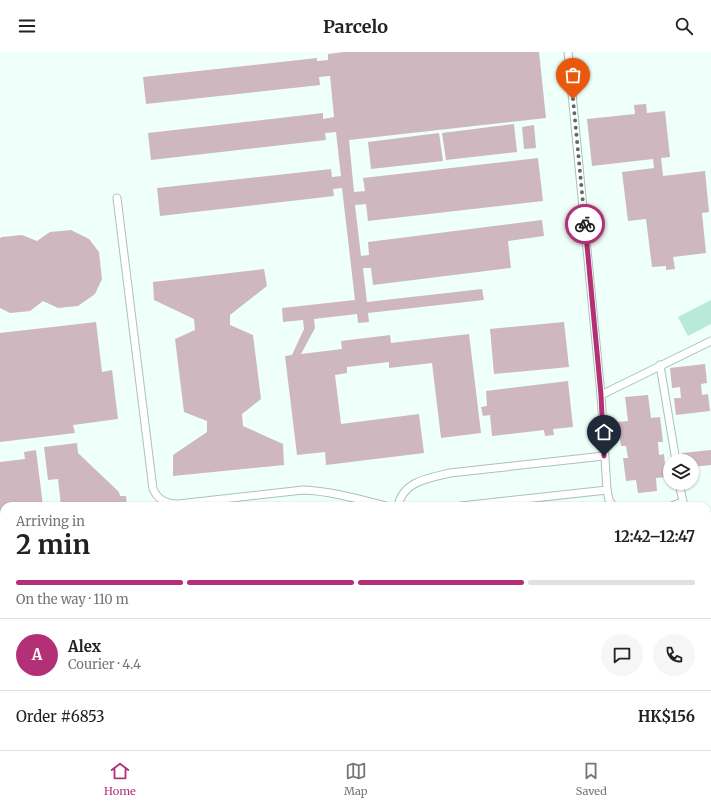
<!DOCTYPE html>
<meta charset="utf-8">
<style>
:root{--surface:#fff;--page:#f6f6f6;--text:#222;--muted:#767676;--line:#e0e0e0;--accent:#b43076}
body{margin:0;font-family:Merriweather,serif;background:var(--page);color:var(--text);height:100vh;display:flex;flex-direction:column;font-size:15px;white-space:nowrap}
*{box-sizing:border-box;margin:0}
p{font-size:13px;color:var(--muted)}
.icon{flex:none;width:22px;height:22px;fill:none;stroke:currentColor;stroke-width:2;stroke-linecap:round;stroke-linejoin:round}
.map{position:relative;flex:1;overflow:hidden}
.drawer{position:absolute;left:0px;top:450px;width:711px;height:248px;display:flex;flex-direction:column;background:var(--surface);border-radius:12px 12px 0 0;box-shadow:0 1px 3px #0004}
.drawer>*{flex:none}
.controls{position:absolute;left:663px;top:402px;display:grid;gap:8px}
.controls a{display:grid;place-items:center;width:36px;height:36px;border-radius:50%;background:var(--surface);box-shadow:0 1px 3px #0004;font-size:20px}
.pin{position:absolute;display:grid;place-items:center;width:34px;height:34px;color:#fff;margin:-41px -17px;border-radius:50% 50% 50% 0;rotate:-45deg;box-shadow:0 0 4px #0007}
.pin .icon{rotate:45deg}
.courier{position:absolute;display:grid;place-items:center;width:40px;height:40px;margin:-20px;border:3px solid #b43076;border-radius:50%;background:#fff;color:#222;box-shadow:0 1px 5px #0007}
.head em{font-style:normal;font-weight:700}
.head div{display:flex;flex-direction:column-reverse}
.head{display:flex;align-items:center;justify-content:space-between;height:68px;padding:0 16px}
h1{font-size:26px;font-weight:700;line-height:30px}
.bar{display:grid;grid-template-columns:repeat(4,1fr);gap:6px 4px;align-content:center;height:48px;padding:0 16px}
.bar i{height:5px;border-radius:3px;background:var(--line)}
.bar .selected{background:var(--accent)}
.bar p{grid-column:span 4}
.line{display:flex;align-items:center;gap:10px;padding:0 16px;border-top:1px solid var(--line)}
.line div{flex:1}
.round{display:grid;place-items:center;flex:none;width:42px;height:42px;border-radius:21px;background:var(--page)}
header{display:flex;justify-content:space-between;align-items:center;height:52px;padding:0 16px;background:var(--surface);font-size:18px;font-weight:700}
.dock{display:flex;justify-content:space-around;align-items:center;height:56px;border-top:1px solid var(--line);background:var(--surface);font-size:11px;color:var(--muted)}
.dock a{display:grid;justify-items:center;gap:2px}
.dock .selected{color:var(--accent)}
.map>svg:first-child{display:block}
</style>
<header><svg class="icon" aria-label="menu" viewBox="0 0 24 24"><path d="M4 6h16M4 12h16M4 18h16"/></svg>Parcelo<svg class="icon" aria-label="search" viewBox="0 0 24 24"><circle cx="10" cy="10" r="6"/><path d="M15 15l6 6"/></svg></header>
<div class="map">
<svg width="711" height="698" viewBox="0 0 711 698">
<rect width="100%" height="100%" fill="#effff9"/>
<!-- green -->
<g fill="#b9e9d8">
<polygon points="711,248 711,272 688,284 678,265"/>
<polygon points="59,694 218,694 218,698 21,698"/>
</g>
<!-- building -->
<g fill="#cfb7c0">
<polygon points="344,0 539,0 546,66 349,88 354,140 365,139 363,126 538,106 543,149 368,169 366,152 355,153 361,204 369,203 368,190 542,168 544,184 508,189 511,216 373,233 371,216 363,216 367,250 482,237 484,248 368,261 369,270 358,271 357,262 314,267 315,276 301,302 342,297 341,289 390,283 391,291 469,282 481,381 441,386 432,311 389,316 389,310 347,315 347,321 335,323 341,372 419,362 424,401 326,413 325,400 297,403 285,304 292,303 304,277 303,268 283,270 282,256 355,248 342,136 333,137 334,144 160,164 157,136 331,117 332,125 341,124 336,80 325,81 326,88 151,108 148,81 323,61 323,67 334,65 330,24 319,25 320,33 146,52 143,25 317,6 317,9 328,8 328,2"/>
<polygon points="646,52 647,61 665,59 670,105 661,106 663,124 705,119 709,160 702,161 706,201 673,205 675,217 666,218 666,214 652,215 646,167 628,169 622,120 654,116 653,107 592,114 587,67 635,62 634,53"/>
<polygon points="514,72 517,100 446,108 442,81"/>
<polygon points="534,73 536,96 524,97 522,75"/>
<polygon points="439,81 443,109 371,117 368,90"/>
<polygon points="71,178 89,187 99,200 102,227 95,242 78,254 58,256 43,249 30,259 10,261 0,256 0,186 2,185 22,183 37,189 50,180"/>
<polygon points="264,217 267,234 230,263 230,273 253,283 261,347 242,362 243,374 283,392 284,413 173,424 173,403 207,380 207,369 184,360 175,287 195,278 194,267 154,248 153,230"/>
<polygon points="96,270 102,320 112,318 118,367 73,373 75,381 0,390 0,281"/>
<polygon points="564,270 569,315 494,322 490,277"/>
<polygon points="705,312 707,331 701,332 702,343 708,342 710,359 676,363 674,346 681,346 680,335 672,336 670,316"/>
<polygon points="568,329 573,375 553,377 554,383 545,384 544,378 492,384 490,363 483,364 481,355 487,354 486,339"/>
<polygon points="648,343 651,366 660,365 663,390 658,390 659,403 664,402 666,425 656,426 657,439 638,441 636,428 626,429 623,406 628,406 626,394 621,394 618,370 628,369 625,345"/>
<polygon points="77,391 78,401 119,440 120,444 126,444 127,454 61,454 58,427 48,428 44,395"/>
<polygon points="36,398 43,454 4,454 4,481 2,481 0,465 0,410 25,407 24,400"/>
<polygon points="711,398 711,413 692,415 692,409 683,409 682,401"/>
<polygon points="604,451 604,454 586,454 586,453"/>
<polygon points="0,582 4,582 4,613 0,614"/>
<polygon points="4,631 4,658 0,658 0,632"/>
<polygon points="344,694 442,694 444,698 346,698"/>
</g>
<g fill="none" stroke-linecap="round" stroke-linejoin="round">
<defs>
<g id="lane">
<polyline points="568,0 601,343 607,438 609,448 613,454"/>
<path d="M117,146L153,437C158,448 166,452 178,452L303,438C331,439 358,447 386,454"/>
<polyline points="660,313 676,409"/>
<polyline points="601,343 711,289"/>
<polyline points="679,431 684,454"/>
<path d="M398,454C403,429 429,426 450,421L604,404"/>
<polyline points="461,454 607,438"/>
<polyline points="672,454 682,450"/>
<polyline points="707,509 711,518"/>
<polyline points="0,620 4,619"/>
<polyline points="0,679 4,679"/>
<polyline points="460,694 461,698"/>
<polyline points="509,694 513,698"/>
<polyline points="542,694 542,698"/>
<polyline points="263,698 276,694"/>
<polyline points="585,698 587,694"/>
</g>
</defs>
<!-- lane casing -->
<use href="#lane" stroke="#aac2b9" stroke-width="9"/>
<!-- lane -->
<use href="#lane" stroke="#fff" stroke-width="7"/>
</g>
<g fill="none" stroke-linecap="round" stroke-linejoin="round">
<!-- done -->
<polyline stroke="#5f6a65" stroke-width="4" stroke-dasharray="0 7.2" points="573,47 585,172"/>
<!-- route -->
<polyline stroke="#b43076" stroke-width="5" points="585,172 601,343 604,404"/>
</g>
</svg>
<div class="controls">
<a><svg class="icon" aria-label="layers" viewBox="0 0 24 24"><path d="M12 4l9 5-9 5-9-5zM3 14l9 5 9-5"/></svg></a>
</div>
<div class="pin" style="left:573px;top:47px;background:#ea580c"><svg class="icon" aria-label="bag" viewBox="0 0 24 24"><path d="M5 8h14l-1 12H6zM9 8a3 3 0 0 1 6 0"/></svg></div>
<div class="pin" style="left:604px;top:404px;background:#1f2937"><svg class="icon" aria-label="home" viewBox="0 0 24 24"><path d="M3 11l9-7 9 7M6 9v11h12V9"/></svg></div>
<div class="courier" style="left:585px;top:172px"><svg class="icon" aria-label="bike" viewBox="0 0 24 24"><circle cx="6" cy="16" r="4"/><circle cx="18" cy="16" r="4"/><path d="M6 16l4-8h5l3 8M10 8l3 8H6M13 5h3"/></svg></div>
<section class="drawer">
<div class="head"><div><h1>2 min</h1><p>Arriving in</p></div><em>12:42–12:47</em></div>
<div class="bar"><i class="selected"></i><i class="selected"></i><i class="selected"></i><i></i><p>On the way · 110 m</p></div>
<div class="line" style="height:72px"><b class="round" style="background:var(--accent);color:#fff">A</b><div><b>Alex</b><p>Courier · 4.4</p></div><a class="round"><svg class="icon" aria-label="chat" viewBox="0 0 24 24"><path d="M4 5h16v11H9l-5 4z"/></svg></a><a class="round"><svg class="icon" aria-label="phone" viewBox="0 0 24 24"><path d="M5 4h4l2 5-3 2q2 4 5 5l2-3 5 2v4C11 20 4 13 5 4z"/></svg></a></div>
<div class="line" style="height:52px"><div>Order #6853</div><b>HK$156</b></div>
</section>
</div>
<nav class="dock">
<a class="selected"><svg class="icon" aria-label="home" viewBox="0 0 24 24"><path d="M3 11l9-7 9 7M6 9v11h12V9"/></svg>Home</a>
<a><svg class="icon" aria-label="map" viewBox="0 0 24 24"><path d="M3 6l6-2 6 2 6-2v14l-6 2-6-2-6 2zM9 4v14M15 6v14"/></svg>Map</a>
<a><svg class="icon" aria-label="saved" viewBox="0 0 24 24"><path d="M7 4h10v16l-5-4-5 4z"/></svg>Saved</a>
</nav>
